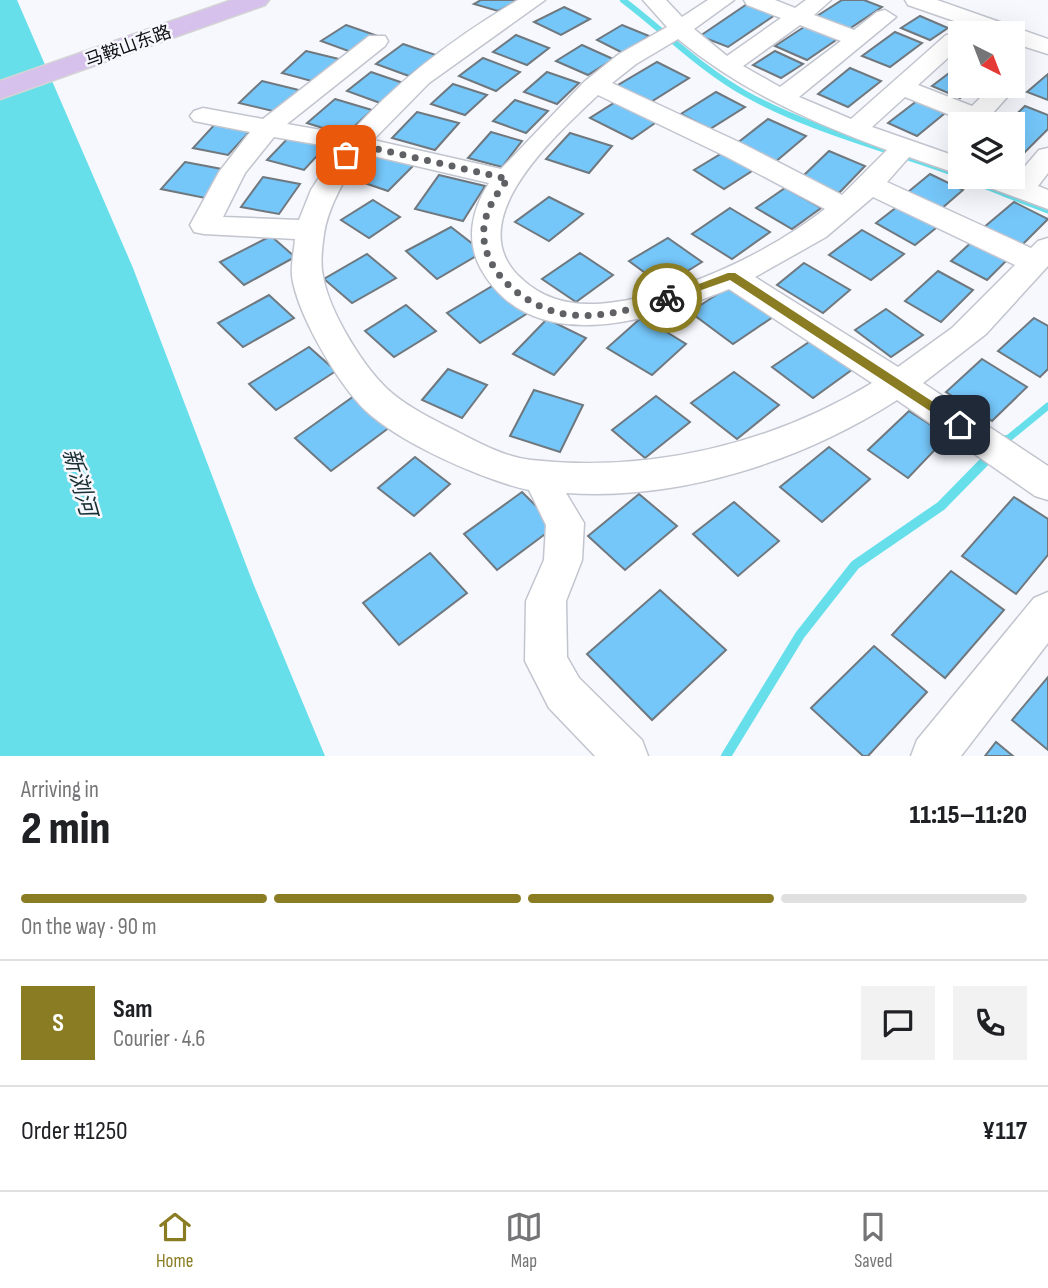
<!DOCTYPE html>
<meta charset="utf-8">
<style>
:root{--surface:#fff;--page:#f2f2f2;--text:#202124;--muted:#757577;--line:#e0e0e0;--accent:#8a7c22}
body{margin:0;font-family:"Sofia Sans Condensed","Noto Sans SC",sans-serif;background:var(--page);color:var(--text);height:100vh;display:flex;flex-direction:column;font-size:26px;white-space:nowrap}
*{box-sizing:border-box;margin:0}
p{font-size:23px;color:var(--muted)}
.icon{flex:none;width:38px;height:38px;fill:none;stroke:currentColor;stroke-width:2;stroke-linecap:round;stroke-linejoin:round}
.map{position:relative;height:756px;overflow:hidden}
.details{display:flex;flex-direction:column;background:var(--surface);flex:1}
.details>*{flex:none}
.needle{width:46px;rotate:138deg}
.fabs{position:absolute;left:948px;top:21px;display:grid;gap:14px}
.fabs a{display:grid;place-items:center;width:77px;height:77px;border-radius:0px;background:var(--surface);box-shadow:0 7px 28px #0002;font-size:35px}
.pin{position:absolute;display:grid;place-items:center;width:60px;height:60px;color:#fff;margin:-30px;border-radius:14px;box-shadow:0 4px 10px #0006}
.courier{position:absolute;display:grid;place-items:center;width:70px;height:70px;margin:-35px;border:5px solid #8a7c22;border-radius:50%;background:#fff;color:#222;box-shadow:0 2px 9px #0007}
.overview em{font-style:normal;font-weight:800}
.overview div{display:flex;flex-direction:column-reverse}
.overview{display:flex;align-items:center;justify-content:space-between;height:119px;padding:0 21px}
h1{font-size:46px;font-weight:800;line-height:52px}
.bar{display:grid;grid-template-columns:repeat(4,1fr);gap:10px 7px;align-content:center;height:84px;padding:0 21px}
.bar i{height:9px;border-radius:5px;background:var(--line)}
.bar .selected{background:var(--accent)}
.bar p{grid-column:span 4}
.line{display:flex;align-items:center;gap:18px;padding:0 21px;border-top:2px solid var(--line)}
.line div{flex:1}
.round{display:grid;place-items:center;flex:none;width:74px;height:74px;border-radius:0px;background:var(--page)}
.dock{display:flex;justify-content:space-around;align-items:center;height:98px;border-top:2px solid var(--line);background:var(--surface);font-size:19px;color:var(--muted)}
.dock a{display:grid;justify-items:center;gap:4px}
.dock .selected{color:var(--accent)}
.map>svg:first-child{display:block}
</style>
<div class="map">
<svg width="1048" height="756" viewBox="0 0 1048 756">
<rect width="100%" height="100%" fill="#f6f8fe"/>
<!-- water -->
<polygon fill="#67dfea" points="0,0 17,0 133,268 253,583 325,756 0,756"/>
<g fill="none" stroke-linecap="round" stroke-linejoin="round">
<!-- stream-far2 -->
<g stroke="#67dfea" stroke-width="6">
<path d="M623,0C664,31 701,69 746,94C813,131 889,149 961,176"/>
<polyline points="962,177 1008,195"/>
</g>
<!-- stream-far1 -->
<g stroke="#67dfea" stroke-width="7">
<polyline points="1004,193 1048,210"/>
<polyline points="1004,442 1048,406"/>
</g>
<!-- stream -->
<g stroke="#67dfea" stroke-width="10">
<polyline points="999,446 1006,440"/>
<polyline points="726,756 800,635 855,565 941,506 990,456"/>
</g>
</g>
<!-- building -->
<g fill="#75c6f9" stroke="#6f787e" stroke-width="2">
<polygon points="481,0 519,0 498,11 474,4"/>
<polygon points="753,0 781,11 728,47 700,36"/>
<polygon points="842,0 864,0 882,7 849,29 817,16"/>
<polygon points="564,7 590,19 561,35 534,22"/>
<polygon points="920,16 948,28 930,40 901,28"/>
<polygon points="810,23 842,36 807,60 775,46"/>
<polygon points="346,25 375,35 351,52 321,41"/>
<polygon points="622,25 649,36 623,53 597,40"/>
<polygon points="895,32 922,43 890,67 862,56"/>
<polygon points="516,35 549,48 527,65 493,52"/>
<polygon points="403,44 436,55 409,76 376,64"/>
<polygon points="582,45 613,59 588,75 556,61"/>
<polygon points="306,51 339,59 315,82 282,73"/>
<polygon points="775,51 803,64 781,78 753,65"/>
<polygon points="483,58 520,72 496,91 459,76"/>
<polygon points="657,62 689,78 646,105 613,88"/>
<polygon points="961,64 961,86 976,86 960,98 932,86"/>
<polygon points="850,68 881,81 848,107 818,94"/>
<polygon points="371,72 406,84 383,104 347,91"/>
<polygon points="547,72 579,83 557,104 524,92"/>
<polygon points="1048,74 1048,100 1027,92"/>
<polygon points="262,81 303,91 281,113 239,103"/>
<polygon points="453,84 487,95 465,115 431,104"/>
<polygon points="716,92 745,107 710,129 681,114"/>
<polygon points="922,97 950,109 917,136 888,123"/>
<polygon points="335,99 372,110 345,135 307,123"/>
<polygon points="515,100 548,111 526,133 493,121"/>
<polygon points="617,101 658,121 632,139 590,118"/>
<polygon points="1025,106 1048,115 1048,129 1016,161 1013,159 1013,124 1006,124"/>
<polygon points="417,112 459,123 435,150 392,138"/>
<polygon points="768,119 806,136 774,163 736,144"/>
<polygon points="216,123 251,130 228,155 193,148"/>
<polygon points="491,132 522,141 502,167 468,158"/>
<polygon points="570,133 612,146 589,173 546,159"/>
<polygon points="290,136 327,145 304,170 267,160"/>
<polygon points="829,151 865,166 839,193 802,177"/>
<polygon points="724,152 755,169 724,189 694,170"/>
<polygon points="380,153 415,164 388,191 353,179"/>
<polygon points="185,162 227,170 205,198 161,189"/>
<polygon points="930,174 963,190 941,209 908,192"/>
<polygon points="439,175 485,186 463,221 415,209"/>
<polygon points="263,177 300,184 279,214 241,207"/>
<polygon points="785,188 821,208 792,229 756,208"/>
<polygon points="549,197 583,214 549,241 515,222"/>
<polygon points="373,200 400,217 369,238 341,220"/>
<polygon points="1014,202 1048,219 1020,247 983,228"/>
<polygon points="902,203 941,224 915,245 876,223"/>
<polygon points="730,208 770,232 732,259 692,234"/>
<polygon points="451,227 483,252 437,279 406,251"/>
<polygon points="862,230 904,254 871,280 829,255"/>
<polygon points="271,236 295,257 244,285 220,262"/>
<polygon points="668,238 702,262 663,286 629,261"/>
<polygon points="975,239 1010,257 987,280 951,261"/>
<polygon points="580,253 613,275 576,302 542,279"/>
<polygon points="367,254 396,278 352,303 324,279"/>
<polygon points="804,263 850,290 823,313 777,285"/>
<polygon points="938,271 973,290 941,322 905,301"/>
<polygon points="494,285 528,313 480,343 447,313"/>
<polygon points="730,286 773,317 733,344 690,312"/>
<polygon points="269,295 294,318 243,347 218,323"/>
<polygon points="406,305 436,331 394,357 365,331"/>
<polygon points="886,309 923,335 891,357 855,330"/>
<polygon points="642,317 686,344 652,375 607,348"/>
<polygon points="1034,318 1048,326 1048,369 1040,377 998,351"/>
<polygon points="547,319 586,338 554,375 513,354"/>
<polygon points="812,340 853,369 813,398 772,367"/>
<polygon points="309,347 336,371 276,410 249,384"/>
<polygon points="982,359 1027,387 992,421 946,392"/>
<polygon points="448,369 487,385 462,418 422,400"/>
<polygon points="734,372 779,405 737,439 691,403"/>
<polygon points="534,390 583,405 560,452 510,436"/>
<polygon points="354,396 390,427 331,471 295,438"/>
<polygon points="656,396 690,422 645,458 612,430"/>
<polygon points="909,411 948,436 908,478 868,450"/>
<polygon points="829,447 870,479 822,522 780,487"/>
<polygon points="415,457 450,484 414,516 378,488"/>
<polygon points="522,492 556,526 497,570 464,534"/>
<polygon points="639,494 677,526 625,570 588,536"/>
<polygon points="1014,497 1048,519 1048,555 1016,594 962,556"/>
<polygon points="734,502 779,541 738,576 693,534"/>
<polygon points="430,553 467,593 399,645 363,603"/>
<polygon points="951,571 1004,610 945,678 892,635"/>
<polygon points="660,590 726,650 652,720 587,654"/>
<polygon points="874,646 927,692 868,756 863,756 811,708"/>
<polygon points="1048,677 1048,750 1012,720"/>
<polygon points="996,742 1013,756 985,756"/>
</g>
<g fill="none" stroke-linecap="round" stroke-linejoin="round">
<defs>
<g id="minor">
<path d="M518,0H545L429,83L373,140L501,169L584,82L619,54L667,27L643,0H666L682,17L708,0H734L694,29L727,56L781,18L747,5L744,0H775L795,8L806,0H831L814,15L854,30L877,12L885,10L896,17L799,97L851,119L946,35H961V46L918,85L972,106L992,86H1013V81L1017,86L983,124H961V130L956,124L960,119L905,97L872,127L961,158V175L909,157L887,182L1031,248L1038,241L1048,238V266L986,334L923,383L1048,466V500L1035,496L897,400C802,461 680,501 566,493L584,523L582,560L566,601L567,657L579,678L642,740L648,756H595L549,708L525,661L526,601L544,560L546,525L529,490C483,480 400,443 366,411C338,384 297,314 292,276C291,264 294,251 295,239L204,234L194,232L190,225L219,172L250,132L194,121L190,116L194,111L203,108L263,119L369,36H385L388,41L385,46L287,124L349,135C398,80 455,37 518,0ZM800,25L841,41L780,87L743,66ZM678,39C741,91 811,122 887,150L842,195L743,144L612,83L636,64ZM598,95L725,156L825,209C766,255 672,299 597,304C569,305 544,299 523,280C456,223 556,135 598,95ZM274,137L338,148L311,190L299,220L223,217L245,173ZM361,153L489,183C472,209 465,240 481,269C532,360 653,320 729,289L872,383C770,445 649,473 531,460C503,457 476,441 452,429C432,419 410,408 393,394C365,371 329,312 323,276C320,264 322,247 324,234C328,206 346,177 361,153ZM873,197L1015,265L952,328L898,367L755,277L826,237Z"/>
<polygon points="905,0 937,0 1048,39 1048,54 1013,43 1013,33 989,33 908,5"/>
<polygon points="1048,148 1048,173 1038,186 1048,190 1048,209 977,183 973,177 1015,178 1039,150"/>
<polygon points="1048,592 1048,643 961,756 911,756 917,740 1034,598"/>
</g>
<polygon id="major" points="232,0 269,0 265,5 0,99 0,81"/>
</defs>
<!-- minor casing -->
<use href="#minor" stroke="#c2c5ce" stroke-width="3"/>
<!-- major casing -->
<use href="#major" stroke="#d4d4d5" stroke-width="3"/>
<!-- minor -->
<use href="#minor" fill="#fff" fill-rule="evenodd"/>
<!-- major -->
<use href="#major" fill="#d6c1ec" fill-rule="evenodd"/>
</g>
<!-- route -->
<polygon fill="#8a7c22" points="728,273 735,273 964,422 964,428 956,428 730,280 667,302 662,298"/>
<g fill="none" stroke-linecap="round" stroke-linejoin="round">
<!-- done -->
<path stroke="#606165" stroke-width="7" stroke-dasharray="0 12.6" d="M346,155L356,144L508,179C497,193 486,209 484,227C479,273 530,311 572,315C603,318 638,308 667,298"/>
</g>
<g text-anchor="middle" stroke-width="5" stroke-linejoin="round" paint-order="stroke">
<!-- far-street labels -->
<g font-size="18" fill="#0f1013" stroke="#f6f8fe">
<text transform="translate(128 46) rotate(-20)" y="6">马鞍山东路</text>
</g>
<!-- water labels -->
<g font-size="23" font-style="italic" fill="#182e30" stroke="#f6f8fe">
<text transform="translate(80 482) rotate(74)" y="8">新浏河</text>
</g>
</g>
</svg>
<div class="fabs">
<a><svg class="needle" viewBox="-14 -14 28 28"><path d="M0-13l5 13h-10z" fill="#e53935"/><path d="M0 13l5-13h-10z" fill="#757577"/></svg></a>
<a><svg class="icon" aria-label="layers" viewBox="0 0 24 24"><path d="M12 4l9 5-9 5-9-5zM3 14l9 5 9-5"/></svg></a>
</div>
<div class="pin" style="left:346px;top:155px;background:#ea580c"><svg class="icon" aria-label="bag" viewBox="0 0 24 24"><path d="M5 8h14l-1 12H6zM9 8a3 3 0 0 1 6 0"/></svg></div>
<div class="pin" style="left:960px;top:425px;background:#1f2937"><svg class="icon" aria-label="home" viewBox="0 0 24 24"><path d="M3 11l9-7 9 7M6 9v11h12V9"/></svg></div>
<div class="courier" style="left:667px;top:298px"><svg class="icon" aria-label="bike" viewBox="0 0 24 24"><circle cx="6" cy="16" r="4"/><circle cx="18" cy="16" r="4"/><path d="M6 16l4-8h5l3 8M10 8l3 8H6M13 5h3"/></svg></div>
</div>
<section class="details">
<div class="overview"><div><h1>2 min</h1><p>Arriving in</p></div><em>11:15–11:20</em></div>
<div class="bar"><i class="selected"></i><i class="selected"></i><i class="selected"></i><i></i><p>On the way · 90 m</p></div>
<div class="line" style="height:126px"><b class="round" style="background:var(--accent);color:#fff">S</b><div><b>Sam</b><p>Courier · 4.6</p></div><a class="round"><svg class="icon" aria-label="chat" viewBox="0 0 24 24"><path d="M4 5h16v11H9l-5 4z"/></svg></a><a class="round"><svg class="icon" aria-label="phone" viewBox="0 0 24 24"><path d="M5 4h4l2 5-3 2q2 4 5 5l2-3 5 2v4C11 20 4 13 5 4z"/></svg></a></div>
<div class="line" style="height:91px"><div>Order #1250</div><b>¥117</b></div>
</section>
<nav class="dock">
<a class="selected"><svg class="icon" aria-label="home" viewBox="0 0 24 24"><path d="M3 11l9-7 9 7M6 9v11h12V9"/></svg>Home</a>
<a><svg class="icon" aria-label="map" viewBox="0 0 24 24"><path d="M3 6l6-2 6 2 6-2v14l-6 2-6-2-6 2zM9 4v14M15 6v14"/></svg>Map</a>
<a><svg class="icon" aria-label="saved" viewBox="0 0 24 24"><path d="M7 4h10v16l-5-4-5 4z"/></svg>Saved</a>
</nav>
